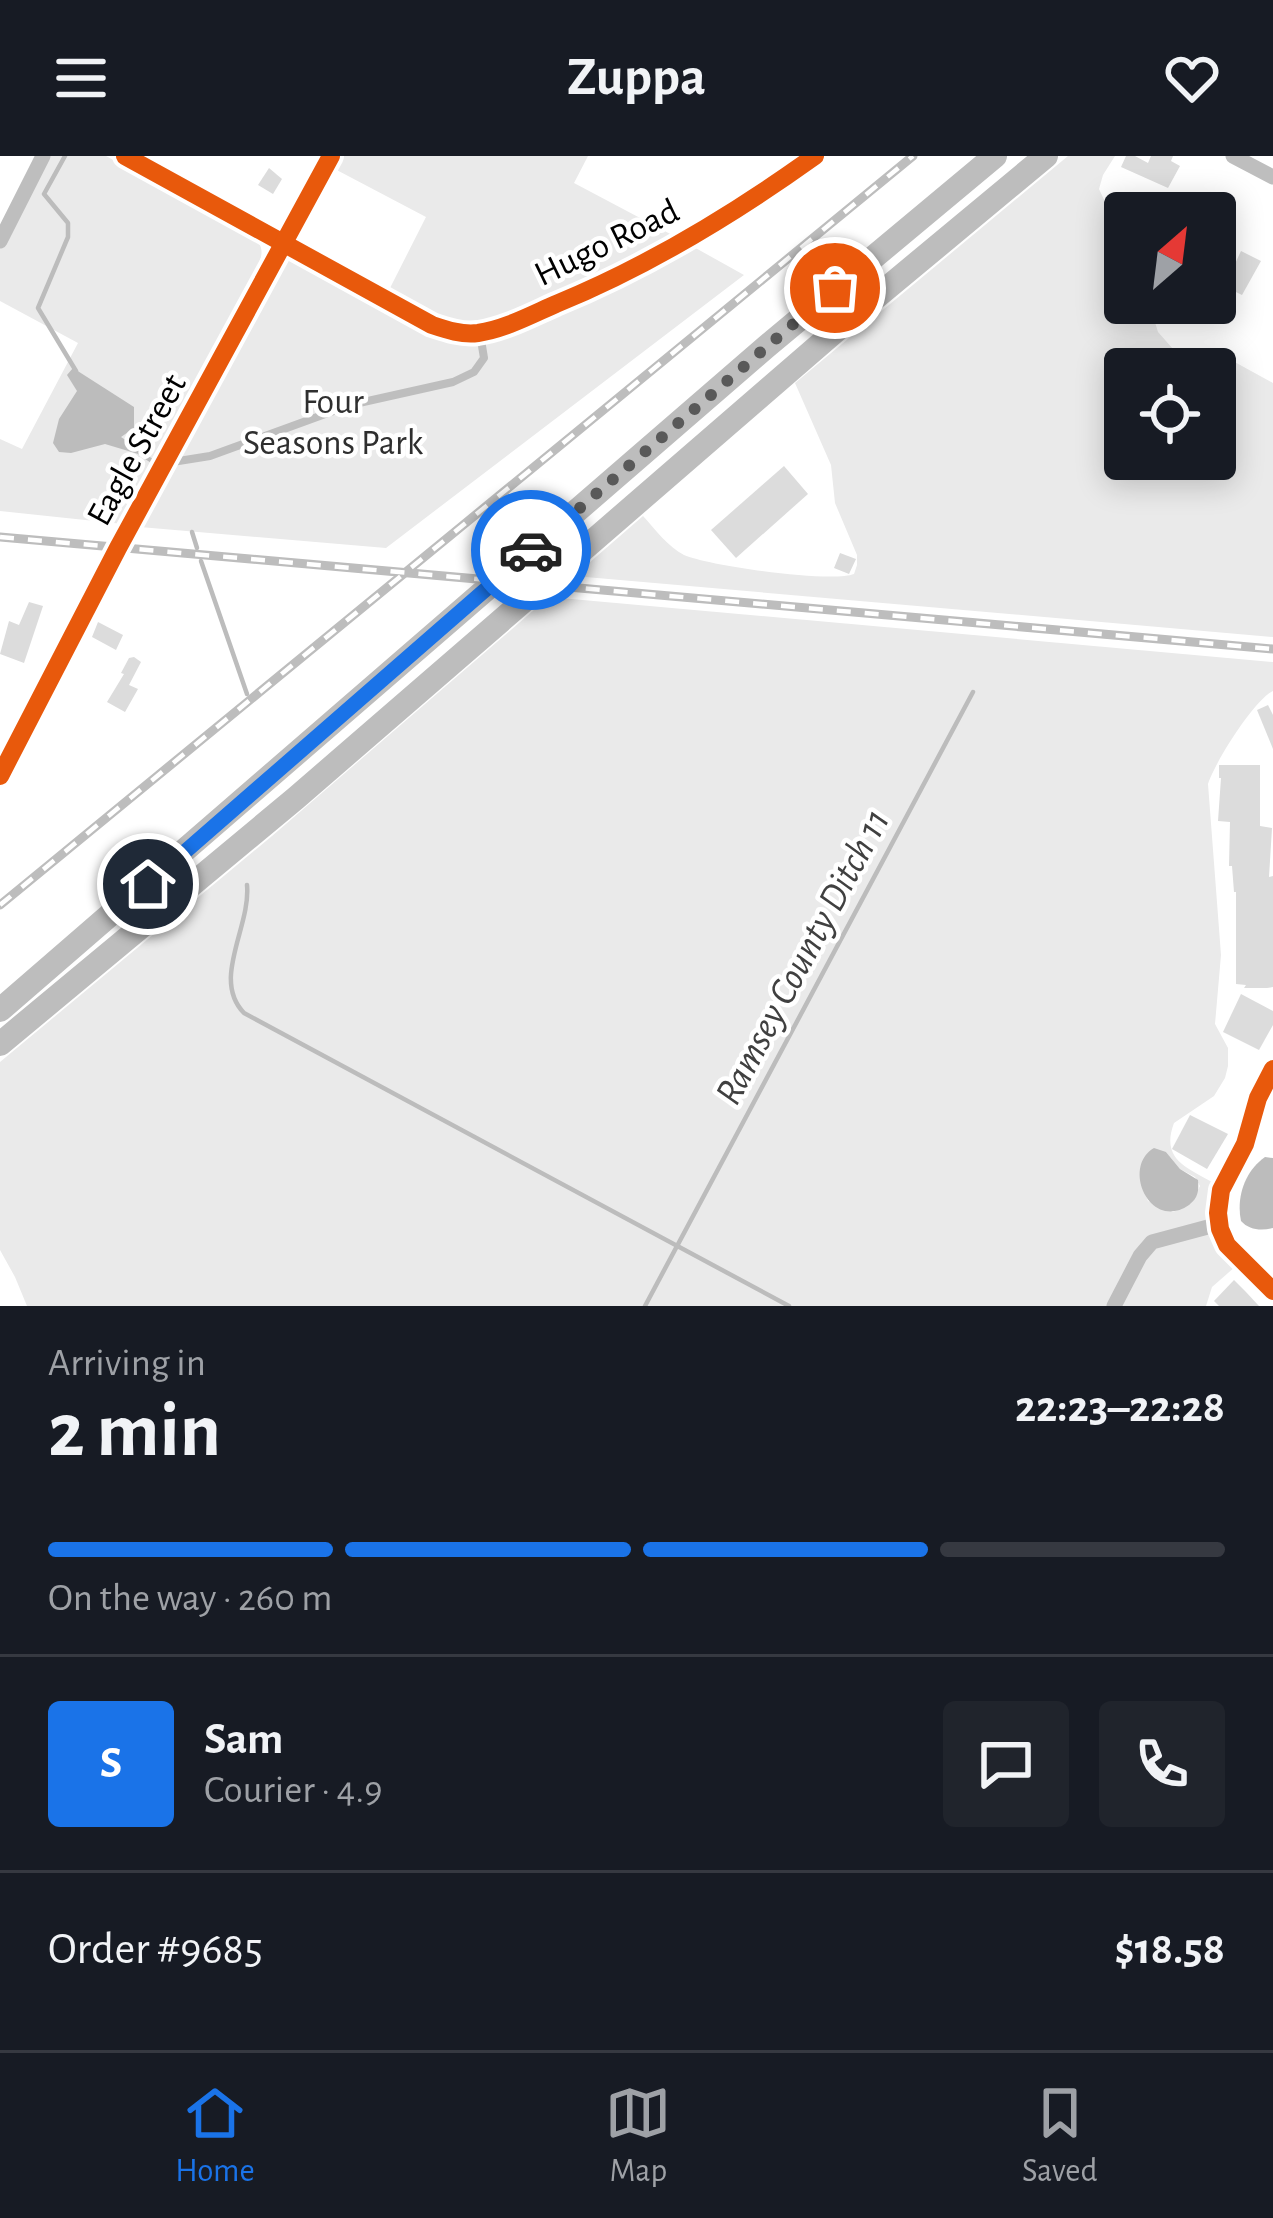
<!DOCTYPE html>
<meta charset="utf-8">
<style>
:root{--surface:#171b24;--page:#20242c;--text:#f1f3f6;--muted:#9ea1a6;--line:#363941;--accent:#1a73e8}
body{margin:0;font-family:"Alegreya Sans",sans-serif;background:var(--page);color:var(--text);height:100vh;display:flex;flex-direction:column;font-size:45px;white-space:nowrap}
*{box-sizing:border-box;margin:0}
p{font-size:39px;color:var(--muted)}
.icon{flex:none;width:66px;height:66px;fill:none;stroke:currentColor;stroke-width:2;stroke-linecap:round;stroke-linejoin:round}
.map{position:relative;height:1150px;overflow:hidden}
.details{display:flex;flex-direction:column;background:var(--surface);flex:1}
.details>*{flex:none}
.needle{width:78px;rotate:28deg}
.tools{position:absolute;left:1104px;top:36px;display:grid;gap:24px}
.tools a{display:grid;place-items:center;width:132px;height:132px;border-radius:12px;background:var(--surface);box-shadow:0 6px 30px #0003;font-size:60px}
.pin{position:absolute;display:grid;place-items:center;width:102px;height:102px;color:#fff;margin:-51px;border:6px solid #fff;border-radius:50%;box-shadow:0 3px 12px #0007}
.courier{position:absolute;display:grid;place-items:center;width:120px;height:120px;margin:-60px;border:9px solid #1a73e8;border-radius:50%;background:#fff;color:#222;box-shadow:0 3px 15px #0007}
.overview em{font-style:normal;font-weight:700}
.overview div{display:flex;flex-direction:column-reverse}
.overview{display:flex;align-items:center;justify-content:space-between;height:204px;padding:0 48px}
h1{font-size:78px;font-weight:700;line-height:90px}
.bar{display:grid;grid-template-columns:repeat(4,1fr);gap:18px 12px;align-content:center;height:144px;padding:0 48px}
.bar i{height:15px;border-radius:9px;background:var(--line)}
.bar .active{background:var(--accent)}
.bar p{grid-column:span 4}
.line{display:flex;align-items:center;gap:30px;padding:0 48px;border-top:3px solid var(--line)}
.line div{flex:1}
.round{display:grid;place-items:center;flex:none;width:126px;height:126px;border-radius:12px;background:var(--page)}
header{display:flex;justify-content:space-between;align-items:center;height:156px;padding:0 48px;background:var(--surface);font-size:54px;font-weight:700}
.tabs{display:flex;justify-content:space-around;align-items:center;height:168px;border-top:3px solid var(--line);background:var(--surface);font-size:33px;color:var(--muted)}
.tabs a{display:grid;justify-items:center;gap:6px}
.tabs .active{color:var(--accent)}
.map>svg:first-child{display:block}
</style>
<header><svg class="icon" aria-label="menu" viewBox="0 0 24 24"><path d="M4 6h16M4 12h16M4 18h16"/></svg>Zuppa<svg class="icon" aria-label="heart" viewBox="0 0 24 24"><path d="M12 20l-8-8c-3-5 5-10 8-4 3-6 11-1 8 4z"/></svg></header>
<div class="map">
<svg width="1273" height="1150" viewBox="0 0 1273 1150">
<rect width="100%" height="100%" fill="#fff"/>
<!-- green -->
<g fill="#eaeaea" fill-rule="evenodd">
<path d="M49,0H106L248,77C260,86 265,92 259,107L123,368L0,355V283L22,293L78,187L0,145V92Z"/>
<polygon points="337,0 588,0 574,27 676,81 518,159 484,167 463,167 439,162 388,136 426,61 331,11"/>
<path d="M1068,0H1115L1103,19L1099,33L1108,52L1125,66V147H1149L1158,176L1173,193L1192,201L1231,204L1273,227V481L574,420L643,360C655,373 668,391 684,399C709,410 831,427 854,418L857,409V399L835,347L831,309L795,227ZM1215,213V303H1125V213Z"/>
<polygon points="692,90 744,119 386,392 140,371 278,108 284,103 292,103 452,183"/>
<path d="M549,441L1273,506V535C1254,544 1215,606 1208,628L1221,799L1215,868L1228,892V910L1225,922L1214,940L1174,967C1160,1004 1188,1012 1216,1028L1207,1064L1159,1077L1109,1150H27L15,1121L0,1094V906L272,680ZM1166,996L1180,1013L1195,1021L1200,1030L1191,1047L1173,1056L1148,1045L1141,1027Z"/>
<polygon points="1209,1077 1236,1110 1212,1131 1206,1150 1120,1150 1153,1091"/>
</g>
<!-- water -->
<g fill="#bcbcbc">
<polygon points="73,212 134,251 134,272 121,281 145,297 145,300 105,288 71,297 59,296 53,287 59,263 77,235 67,219"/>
<path d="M1154,992L1166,996L1180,1013L1198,1024C1199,1035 1198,1042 1189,1049C1150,1076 1121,1011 1154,992Z"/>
<path d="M1265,1001L1273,1002V1072C1261,1075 1249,1074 1241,1065C1236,1041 1245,1015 1265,1001Z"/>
</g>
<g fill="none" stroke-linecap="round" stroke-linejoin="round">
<!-- stream -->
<g stroke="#bcbcbc" stroke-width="4.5">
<polyline points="65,0 44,38 68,67 68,81 38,152 76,215"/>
<polyline points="140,297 155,307"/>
<polyline points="192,376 197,392"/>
<polyline points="201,405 247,538"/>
<path d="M247,729C251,771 211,823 244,857L789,1150"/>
<polyline points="645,1150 973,536"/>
</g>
</g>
<!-- building -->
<g fill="#dcdcdc">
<polygon points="1126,0 1135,0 1148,7 1151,0 1173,0 1171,5 1180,10 1168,32 1121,11"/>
<polygon points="269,12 282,23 273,38 258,29"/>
<polygon points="1241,95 1261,105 1242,139 1232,134 1227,144 1215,138 1215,130 1228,107 1234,110"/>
<polygon points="784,310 808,338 736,402 711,374"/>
<polygon points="840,397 856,403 849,418 834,412"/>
<polygon points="29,446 43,450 24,507 0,498 9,465 19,469"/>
<polygon points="98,466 123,479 116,494 92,481"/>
<polygon points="134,501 141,506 129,529 138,533 125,556 107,546 124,518 121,517 129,502"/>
<polygon points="1268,549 1273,559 1273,593 1257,554"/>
<polygon points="1219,609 1260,609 1260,670 1272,672 1269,721 1273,720 1273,831 1267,832 1244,832 1246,829 1236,828 1236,736 1234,736 1232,710 1229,710 1230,666 1218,665 1221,622 1219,622"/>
<polygon points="1241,838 1273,855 1273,869 1259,894 1223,876"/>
<polygon points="1190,959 1228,978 1207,1013 1172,993"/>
<polygon points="1234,1124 1245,1135 1259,1150 1219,1150 1214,1145"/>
</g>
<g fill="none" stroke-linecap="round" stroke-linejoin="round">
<!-- lane -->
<g stroke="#bebebe" stroke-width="8">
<polyline points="590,110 598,128"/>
<polyline points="166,307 210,300 350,249 453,226 474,216 484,202 480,178"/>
</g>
<!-- street -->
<g stroke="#bebebe" stroke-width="15">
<polyline points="1233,0 1273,21"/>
<polyline points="0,85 43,0"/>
<polyline points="0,620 118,392 331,0"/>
<polyline points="1273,913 1258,942 1245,988 1221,1034 1218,1057 1220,1073 1227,1089 1273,1135"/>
<polyline points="1114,1150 1140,1100 1152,1086 1219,1068"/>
</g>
<!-- secondary -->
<path stroke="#c1c1c1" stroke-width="21" d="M125,0L432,169C447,174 462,179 478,177C505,173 531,159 556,148C649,110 734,58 815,0"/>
<!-- primary -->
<g stroke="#bdbdbd" stroke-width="24">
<polyline points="0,854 766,191 995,0"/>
<polyline points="0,888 296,642 839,172 1046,0"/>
</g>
<defs>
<g id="rail">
<polyline points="0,381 1273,493"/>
<polyline points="0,749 913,0"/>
</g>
</defs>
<!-- rail casing -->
<use href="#rail" stroke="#bdbdbd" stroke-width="9"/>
<!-- rail -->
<use href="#rail" stroke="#fff" stroke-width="4.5" stroke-dasharray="14" stroke-linecap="butt"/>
<defs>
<g id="cycleway">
<path d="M125,0L432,169C447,174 462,179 478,177C505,173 531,159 556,148C649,110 734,58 815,0"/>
<polyline points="0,620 118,392 331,0"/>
<polyline points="1273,913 1258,942 1245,988 1221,1034 1218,1057 1220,1073 1227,1089 1273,1135"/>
</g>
</defs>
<!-- cycleway casing -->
<use href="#cycleway" stroke="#fff" stroke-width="26"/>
<!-- cycleway -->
<use href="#cycleway" stroke="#e8590c" stroke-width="18"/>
</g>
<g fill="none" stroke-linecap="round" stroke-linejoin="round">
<!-- done -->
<polyline stroke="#595959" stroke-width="12" stroke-dasharray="0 21.6" points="531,394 835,132"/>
<!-- route -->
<polyline stroke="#1a73e8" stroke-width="15" points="148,728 531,394"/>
</g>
<g text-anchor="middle" stroke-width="9" stroke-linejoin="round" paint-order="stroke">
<!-- street labels -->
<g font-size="36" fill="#000" stroke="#fff">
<text transform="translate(606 85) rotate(-26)" y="13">Hugo Road</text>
<text transform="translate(135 293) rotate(-61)" y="13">Eagle Street</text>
</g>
<!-- park labels -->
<g font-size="36" fill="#2f2f2f" stroke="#fff">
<text x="333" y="257">Four<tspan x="333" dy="41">Seasons Park</tspan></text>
</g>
<!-- water labels -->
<g font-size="39" font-style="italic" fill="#404040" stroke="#fff">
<text transform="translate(801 800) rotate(-62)" y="14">Ramsey County Ditch 11</text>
</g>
</g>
</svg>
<div class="tools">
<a><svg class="needle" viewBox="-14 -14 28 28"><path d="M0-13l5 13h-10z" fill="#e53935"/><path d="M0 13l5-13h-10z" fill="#9ea1a6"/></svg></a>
<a><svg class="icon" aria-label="locate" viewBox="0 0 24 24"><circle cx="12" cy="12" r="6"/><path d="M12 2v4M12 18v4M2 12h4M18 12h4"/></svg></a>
</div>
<div class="pin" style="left:835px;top:132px;background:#ea580c"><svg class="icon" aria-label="bag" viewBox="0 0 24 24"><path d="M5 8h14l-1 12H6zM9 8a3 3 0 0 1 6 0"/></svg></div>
<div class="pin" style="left:148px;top:728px;background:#1f2937"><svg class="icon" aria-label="home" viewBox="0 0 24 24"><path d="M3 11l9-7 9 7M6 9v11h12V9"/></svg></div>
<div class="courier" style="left:531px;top:394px"><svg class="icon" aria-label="car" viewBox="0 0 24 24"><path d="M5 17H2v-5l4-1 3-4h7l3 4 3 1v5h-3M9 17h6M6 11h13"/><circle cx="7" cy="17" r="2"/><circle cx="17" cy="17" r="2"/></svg></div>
</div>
<section class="details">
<div class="overview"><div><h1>2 min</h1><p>Arriving in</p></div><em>22:23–22:28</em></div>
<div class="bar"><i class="active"></i><i class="active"></i><i class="active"></i><i></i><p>On the way · 260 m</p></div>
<div class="line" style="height:216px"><b class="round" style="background:var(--accent);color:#fff">S</b><div><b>Sam</b><p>Courier · 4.9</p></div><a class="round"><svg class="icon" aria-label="chat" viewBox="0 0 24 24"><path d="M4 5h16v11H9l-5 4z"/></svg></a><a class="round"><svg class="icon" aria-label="phone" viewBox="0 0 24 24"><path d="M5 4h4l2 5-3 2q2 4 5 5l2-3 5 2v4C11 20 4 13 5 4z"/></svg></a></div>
<div class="line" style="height:156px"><div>Order #9685</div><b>$18.58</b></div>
</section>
<nav class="tabs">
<a class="active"><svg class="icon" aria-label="home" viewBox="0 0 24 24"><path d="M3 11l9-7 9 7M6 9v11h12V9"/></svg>Home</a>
<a><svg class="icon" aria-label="map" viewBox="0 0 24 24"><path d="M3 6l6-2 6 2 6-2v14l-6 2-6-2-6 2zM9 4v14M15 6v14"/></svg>Map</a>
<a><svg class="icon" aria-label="saved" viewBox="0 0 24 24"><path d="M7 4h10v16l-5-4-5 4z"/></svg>Saved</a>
</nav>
